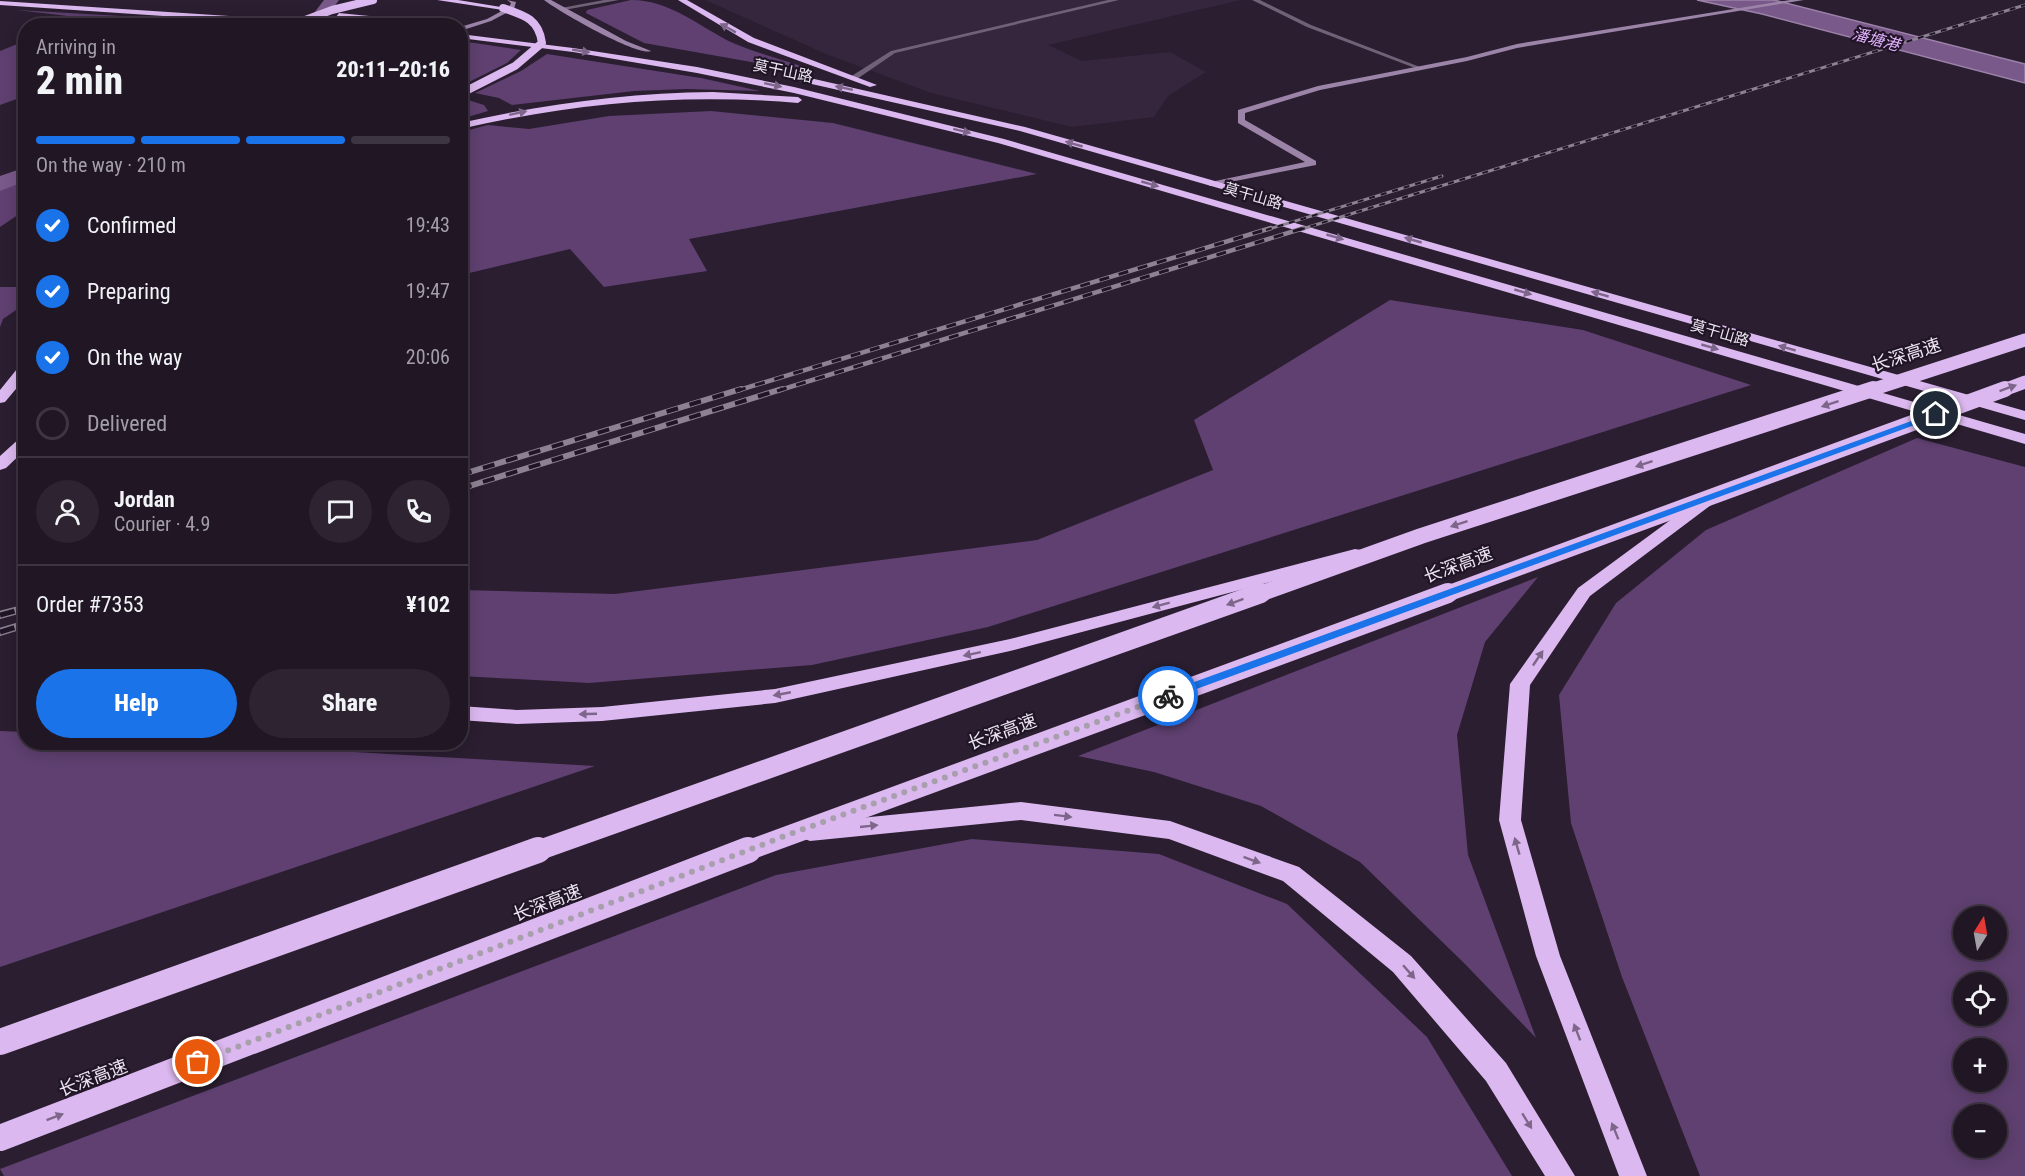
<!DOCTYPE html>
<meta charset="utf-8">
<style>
:root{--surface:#201624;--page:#2d2331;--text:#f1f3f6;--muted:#a29fa6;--line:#3d3541;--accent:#1a73e8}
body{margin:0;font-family:"Roboto Condensed","Noto Sans SC",sans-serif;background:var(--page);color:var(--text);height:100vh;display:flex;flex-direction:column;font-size:22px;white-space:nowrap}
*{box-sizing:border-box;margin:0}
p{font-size:20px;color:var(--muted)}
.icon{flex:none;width:33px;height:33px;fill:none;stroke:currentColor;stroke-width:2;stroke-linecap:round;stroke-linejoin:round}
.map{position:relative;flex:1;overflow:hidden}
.panel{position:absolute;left:18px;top:18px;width:450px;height:732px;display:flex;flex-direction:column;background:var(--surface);border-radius:24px;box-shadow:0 3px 15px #0003,0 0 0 2px var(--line)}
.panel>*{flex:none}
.needle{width:39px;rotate:11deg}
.controls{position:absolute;left:1953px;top:906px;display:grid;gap:12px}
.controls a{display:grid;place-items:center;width:54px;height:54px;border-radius:50%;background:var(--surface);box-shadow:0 3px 15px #0003,0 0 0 2px var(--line);font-size:30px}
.pin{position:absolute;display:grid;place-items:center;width:51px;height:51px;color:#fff;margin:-26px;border:3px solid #fff;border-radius:50%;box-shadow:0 2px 6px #0007}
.courier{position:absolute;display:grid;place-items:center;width:60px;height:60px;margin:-30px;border:4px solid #1a73e8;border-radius:50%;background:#fff;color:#222;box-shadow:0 2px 8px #0007}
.summary em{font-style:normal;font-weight:800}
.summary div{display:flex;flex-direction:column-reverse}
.summary{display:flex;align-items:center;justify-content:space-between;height:102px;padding:0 18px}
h1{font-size:39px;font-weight:800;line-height:45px}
.bar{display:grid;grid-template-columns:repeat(4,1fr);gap:9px 6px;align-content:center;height:72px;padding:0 18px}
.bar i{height:8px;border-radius:4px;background:var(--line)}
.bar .current{background:var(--accent)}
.bar p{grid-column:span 4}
.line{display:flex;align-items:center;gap:15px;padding:0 18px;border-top:2px solid var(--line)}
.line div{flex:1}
.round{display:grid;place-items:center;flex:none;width:63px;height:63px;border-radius:32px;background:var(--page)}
ol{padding:0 18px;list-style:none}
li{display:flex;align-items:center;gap:18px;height:66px}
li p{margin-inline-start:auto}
li .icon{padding:6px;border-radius:50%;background:var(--accent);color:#fff;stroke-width:4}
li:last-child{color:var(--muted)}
li i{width:33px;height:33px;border:3px solid var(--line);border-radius:50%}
.cta{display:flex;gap:12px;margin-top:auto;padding:12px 18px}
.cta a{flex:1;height:69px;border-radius:36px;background:var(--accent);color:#fff;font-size:24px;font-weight:800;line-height:69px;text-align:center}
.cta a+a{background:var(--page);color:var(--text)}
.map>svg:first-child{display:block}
</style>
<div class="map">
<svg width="2025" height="1176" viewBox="0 0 2025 1176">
<rect width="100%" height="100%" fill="#2a1e30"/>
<!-- built -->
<polygon fill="#35253d" points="705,0 1241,0 1048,45 1082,61 1170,52 1206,72 1168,96 1154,117 1072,127 931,93 826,54"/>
<!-- forest -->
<g fill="#5f4070" fill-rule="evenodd">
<path d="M631,0C671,0 699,27 733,43C759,54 787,61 813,70L807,72L644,43L586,13L587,10Z"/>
<polygon points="17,10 139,17 211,25 143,25"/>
<polygon points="25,41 25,96 0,105 0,51"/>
<polygon points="461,41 521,50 507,63 461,86"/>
<polygon points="547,54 701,78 760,91 686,89 634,91 512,105 499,98 475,93 521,71"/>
<polygon points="465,99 484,105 488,111 461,119 461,102"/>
<polygon points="711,111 833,123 1037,174 689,239 707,271 604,287 570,249 461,275 461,132 488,125 529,129 609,116"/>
<polygon points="25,176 25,210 0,227 0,188"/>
<polygon points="0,287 25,287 26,303 3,319 0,327"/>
<polygon points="1390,300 1583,330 1751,385 988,627 812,665 589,683 461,676 461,590 615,594 1037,540 1213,470 1194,420"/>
<path d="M1917,438L2025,467V1176H1700L1622,977L1571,823L1559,695L1616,603L1706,530ZM1964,916H1996V950H1964ZM1964,982H1996V1016H1964ZM1964,1048H1996V1082H1964ZM1964,1114H1996V1148H1964Z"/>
<polygon points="1538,577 1485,642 1457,735 1468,855 1536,1038 1465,964 1360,862 1261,806 1154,772 1078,756"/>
<polygon points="0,731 25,732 26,742 197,743 595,766 0,967"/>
<polygon points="972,839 1159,854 1287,904 1427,1037 1512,1176 4,1176 0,1169 776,875"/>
</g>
<!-- water -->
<polygon fill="#79588a" stroke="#9c82a9" stroke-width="1.5" points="1697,0 1774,0 2025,64 2025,83 1762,14"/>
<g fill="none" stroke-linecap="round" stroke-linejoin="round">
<!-- canal -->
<g fill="#79588a" fill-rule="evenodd">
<polygon points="324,0 339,0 320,26 304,26"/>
<polygon points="26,167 26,181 0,191 0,176"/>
</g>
<!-- lane -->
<g fill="#706178" fill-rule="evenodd">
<polygon points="604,0 619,0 564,10 561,8"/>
<polygon points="1108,0 1119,0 895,53 857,79 850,77 891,51"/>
<polygon points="1252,0 1260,0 1311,25 1420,67 1415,68 1307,27"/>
</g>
<!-- secondary -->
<g fill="#9b84a8" fill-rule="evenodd">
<polygon points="507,0 516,2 514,9 491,21 460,31 460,27 487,19 509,7 511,3"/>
<path d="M544,0H551L626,41L651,51C638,57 558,11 544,0Z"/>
<polygon points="1790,0 1804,0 1517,48 1467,61 1320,90 1245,113 1245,120 1316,161 1316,165 1210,186 1206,183 1305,162 1238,123 1238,110 1318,86 1467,57 1517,44"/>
</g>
<!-- highway -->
<g fill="#dbb8ef" fill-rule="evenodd">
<polygon points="437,0 458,0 507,8 503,10"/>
<polygon points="678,0 687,0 754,38 877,85 870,87 748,42"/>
<polygon points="0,1 352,24 355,26 310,26 0,5"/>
<polygon points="339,13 450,24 453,26 422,26 336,17"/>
<polygon points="460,34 573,48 697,67 794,87 1004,139 2025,434 2025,444 998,143 794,93 697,73 573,52 460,38"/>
<polygon points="788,73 1025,127 2025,411 2025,420 1020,131 785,78 785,74"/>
<path d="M713,92L798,97L802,100L798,103C683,93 573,103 460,129V123C544,104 627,93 713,92Z"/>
<polygon points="26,363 26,377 5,402 0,403 0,390 21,364"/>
<polygon points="26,436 26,449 6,468 0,470 0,456 21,437"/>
<polygon points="1709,494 1717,499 1715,502 1590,596 1530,685 1521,820 1560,956 1647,1176 1619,1176 1536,956 1499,820 1510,684 1578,588 1703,496"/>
<polygon points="1355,549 1361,550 1364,554 1361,558 1010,651 775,703 602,721 517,724 460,720 460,706 517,710 602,707 775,689 1010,639"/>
<polygon points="1021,802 1170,821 1299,867 1411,956 1506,1063 1575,1176 1545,1176 1486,1081 1393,972 1283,881 1169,839 1021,820 810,841 802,838 799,832 802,826 810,823"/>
</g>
<defs>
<g id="rail-far3">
<polyline points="1266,230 1442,176"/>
<polyline points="1299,230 2025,5"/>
</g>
<g id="rail-far2">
<polyline points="736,391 1271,228"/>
<polyline points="777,391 1304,228"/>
</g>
<g id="rail-far1">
<polyline points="460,475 741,389"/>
<polyline points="460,489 782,389"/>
</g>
<g id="rail">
<polyline points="0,615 26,608"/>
<polyline points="0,632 26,624"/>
</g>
</defs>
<!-- rail-far3 casing -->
<use href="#rail-far3" stroke="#8c8291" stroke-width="3"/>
<!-- rail-far2 casing -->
<use href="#rail-far2" stroke="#8c8291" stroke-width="4.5"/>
<!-- rail-far1 casing -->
<use href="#rail-far1" stroke="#8c8291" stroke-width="6"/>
<!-- rail casing -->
<use href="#rail" stroke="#8c8291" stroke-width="8"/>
<!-- rail-far3 -->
<use href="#rail-far3" stroke="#201526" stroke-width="2" stroke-dasharray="6" stroke-linecap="butt"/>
<!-- rail-far2 -->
<use href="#rail-far2" stroke="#201526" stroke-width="3" stroke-dasharray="10" stroke-linecap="butt"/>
<!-- rail-far1 -->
<use href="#rail-far1" stroke="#201526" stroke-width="4" stroke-dasharray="12" stroke-linecap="butt"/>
<!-- rail -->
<use href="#rail" stroke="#201526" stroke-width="5" stroke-dasharray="15" stroke-linecap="butt"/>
<!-- highway-bridge-far4 -->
<g stroke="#dbb8ef" stroke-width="8">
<polyline points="289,26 332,10 373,0"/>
<path d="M460,94L515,66L542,43C539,19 524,15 503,8"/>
</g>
<!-- highway-bridge-far3 -->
<g stroke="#dbb8ef" stroke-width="13">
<polyline points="1868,391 2025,340"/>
<polyline points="2001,391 2025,382"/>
</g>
<!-- highway-bridge-far2 -->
<g stroke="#dbb8ef" stroke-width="16">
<polyline points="1257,595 1421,536 1873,389"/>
<polyline points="1444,595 2005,389"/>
</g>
<!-- highway-bridge-far1 -->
<g stroke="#dbb8ef" stroke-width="20">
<polyline points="534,852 1261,593"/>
<polyline points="744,852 1448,593"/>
</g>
<!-- highway-bridge -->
<g stroke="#dbb8ef" stroke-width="26">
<polyline points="0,1042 538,850"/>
<polyline points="0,1138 748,850"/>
</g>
</g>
<!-- one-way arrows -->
<defs><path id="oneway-solid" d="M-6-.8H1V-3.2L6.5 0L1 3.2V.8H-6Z" transform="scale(1.5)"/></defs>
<g fill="#7e668a">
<use href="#oneway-solid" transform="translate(728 28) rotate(-151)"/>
<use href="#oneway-solid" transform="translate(581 51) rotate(9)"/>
<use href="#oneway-solid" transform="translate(773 85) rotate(12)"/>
<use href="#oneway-solid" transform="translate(844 88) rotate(-168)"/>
<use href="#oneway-solid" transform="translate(518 113) rotate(-12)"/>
<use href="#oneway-solid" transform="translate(962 131) rotate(14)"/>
<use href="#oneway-solid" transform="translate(1074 144) rotate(-164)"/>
<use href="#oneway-solid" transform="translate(1150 184) rotate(16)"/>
<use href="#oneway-solid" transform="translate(1335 237) rotate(16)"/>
<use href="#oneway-solid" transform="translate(1413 240) rotate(-164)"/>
<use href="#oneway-solid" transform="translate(1523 292) rotate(16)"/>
<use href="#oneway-solid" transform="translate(1600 294) rotate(-164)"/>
<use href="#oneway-solid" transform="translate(1710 347) rotate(16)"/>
<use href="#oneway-solid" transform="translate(1787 348) rotate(-164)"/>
<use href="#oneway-solid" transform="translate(2008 388) rotate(-20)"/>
<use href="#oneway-solid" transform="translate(1830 404) rotate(162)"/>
<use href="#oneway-solid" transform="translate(1644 464) rotate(162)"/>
<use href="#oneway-solid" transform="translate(1459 524) rotate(162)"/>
<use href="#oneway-solid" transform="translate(1235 602) rotate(160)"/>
<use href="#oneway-solid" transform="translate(1161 605) rotate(165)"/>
<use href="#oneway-solid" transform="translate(972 654) rotate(168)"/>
<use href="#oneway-solid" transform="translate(1538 658) rotate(-56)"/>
<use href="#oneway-solid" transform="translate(782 694) rotate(169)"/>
<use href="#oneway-solid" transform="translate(588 714) rotate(178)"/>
<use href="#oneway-solid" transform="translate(1063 816) rotate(7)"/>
<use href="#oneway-solid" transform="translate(869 826) rotate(-6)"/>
<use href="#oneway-solid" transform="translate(1517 846) rotate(-106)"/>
<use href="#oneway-solid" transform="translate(1252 860) rotate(20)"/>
<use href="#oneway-solid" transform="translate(1409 972) rotate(49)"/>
<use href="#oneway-solid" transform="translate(1577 1032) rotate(-111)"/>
<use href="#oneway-solid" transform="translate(55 1117) rotate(-21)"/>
<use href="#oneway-solid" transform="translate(1527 1121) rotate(58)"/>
<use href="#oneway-solid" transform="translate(1615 1131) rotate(-112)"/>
</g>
<!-- route -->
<polygon fill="#1a73e8" points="1936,412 1940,414 1939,416 1172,698 1168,699 1162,696 1164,693"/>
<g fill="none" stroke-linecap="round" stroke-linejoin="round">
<!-- done -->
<polyline stroke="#a89fad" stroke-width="6" stroke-dasharray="0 10.8" points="198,1062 790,834 1168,696"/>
</g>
<g text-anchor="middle" stroke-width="4.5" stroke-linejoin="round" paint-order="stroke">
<!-- far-street labels -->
<g font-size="15" fill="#ece4f0" stroke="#201526">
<text transform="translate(783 71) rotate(12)" y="5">莫干山路</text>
<text transform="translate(1253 196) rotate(16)" y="5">莫干山路</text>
<text transform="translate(1720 333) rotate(16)" y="5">莫干山路</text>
</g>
<!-- far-water labels -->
<g font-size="16" font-style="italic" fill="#e2b1fd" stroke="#201526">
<text transform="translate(1876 39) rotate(15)" y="6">潘塘港</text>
</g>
<!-- street labels -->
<g font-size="18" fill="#ece4f0" stroke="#201526">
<text transform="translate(1906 355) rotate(-18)" y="6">长深高速</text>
<text transform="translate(1458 565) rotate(-20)" y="6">长深高速</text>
<text transform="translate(1002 732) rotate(-20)" y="6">长深高速</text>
<text transform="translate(547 903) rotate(-21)" y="6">长深高速</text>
<text transform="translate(93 1078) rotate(-21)" y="6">长深高速</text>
</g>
</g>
</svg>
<div class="controls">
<a><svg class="needle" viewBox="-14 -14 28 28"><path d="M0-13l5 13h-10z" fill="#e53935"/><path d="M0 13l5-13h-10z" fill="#a29fa6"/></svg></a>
<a><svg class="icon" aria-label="locate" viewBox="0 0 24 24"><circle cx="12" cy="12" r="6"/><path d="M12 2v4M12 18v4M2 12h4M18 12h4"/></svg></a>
<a>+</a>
<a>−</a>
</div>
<div class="pin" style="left:198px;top:1062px;background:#ea580c"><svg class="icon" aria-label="bag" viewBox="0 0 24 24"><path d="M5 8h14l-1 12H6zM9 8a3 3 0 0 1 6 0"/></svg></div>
<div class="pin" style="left:1936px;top:414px;background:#1f2937"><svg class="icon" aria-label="home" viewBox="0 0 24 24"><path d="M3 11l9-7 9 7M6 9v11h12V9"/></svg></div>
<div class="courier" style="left:1168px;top:696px"><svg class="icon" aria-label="bike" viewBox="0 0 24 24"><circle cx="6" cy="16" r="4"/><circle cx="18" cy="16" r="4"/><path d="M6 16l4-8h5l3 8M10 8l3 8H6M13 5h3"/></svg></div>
<section class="panel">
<div class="summary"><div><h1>2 min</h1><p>Arriving in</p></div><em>20:11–20:16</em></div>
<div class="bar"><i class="current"></i><i class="current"></i><i class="current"></i><i></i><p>On the way · 210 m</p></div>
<ol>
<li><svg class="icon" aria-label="check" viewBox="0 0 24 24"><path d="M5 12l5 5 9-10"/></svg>Confirmed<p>19:43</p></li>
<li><svg class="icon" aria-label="check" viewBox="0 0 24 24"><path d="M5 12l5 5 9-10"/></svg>Preparing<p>19:47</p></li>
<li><svg class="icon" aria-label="check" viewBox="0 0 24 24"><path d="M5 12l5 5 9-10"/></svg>On the way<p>20:06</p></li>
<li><i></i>Delivered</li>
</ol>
<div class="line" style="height:108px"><a class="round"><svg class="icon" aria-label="person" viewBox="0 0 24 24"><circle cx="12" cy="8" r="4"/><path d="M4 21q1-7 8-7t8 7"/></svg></a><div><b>Jordan</b><p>Courier · 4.9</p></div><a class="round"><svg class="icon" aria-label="chat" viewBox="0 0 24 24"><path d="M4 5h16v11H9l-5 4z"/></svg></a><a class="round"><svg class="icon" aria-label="phone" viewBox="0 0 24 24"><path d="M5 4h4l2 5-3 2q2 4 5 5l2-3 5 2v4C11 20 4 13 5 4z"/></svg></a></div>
<div class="line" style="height:78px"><div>Order #7353</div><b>¥102</b></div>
<div class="cta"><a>Help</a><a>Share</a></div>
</section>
</div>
